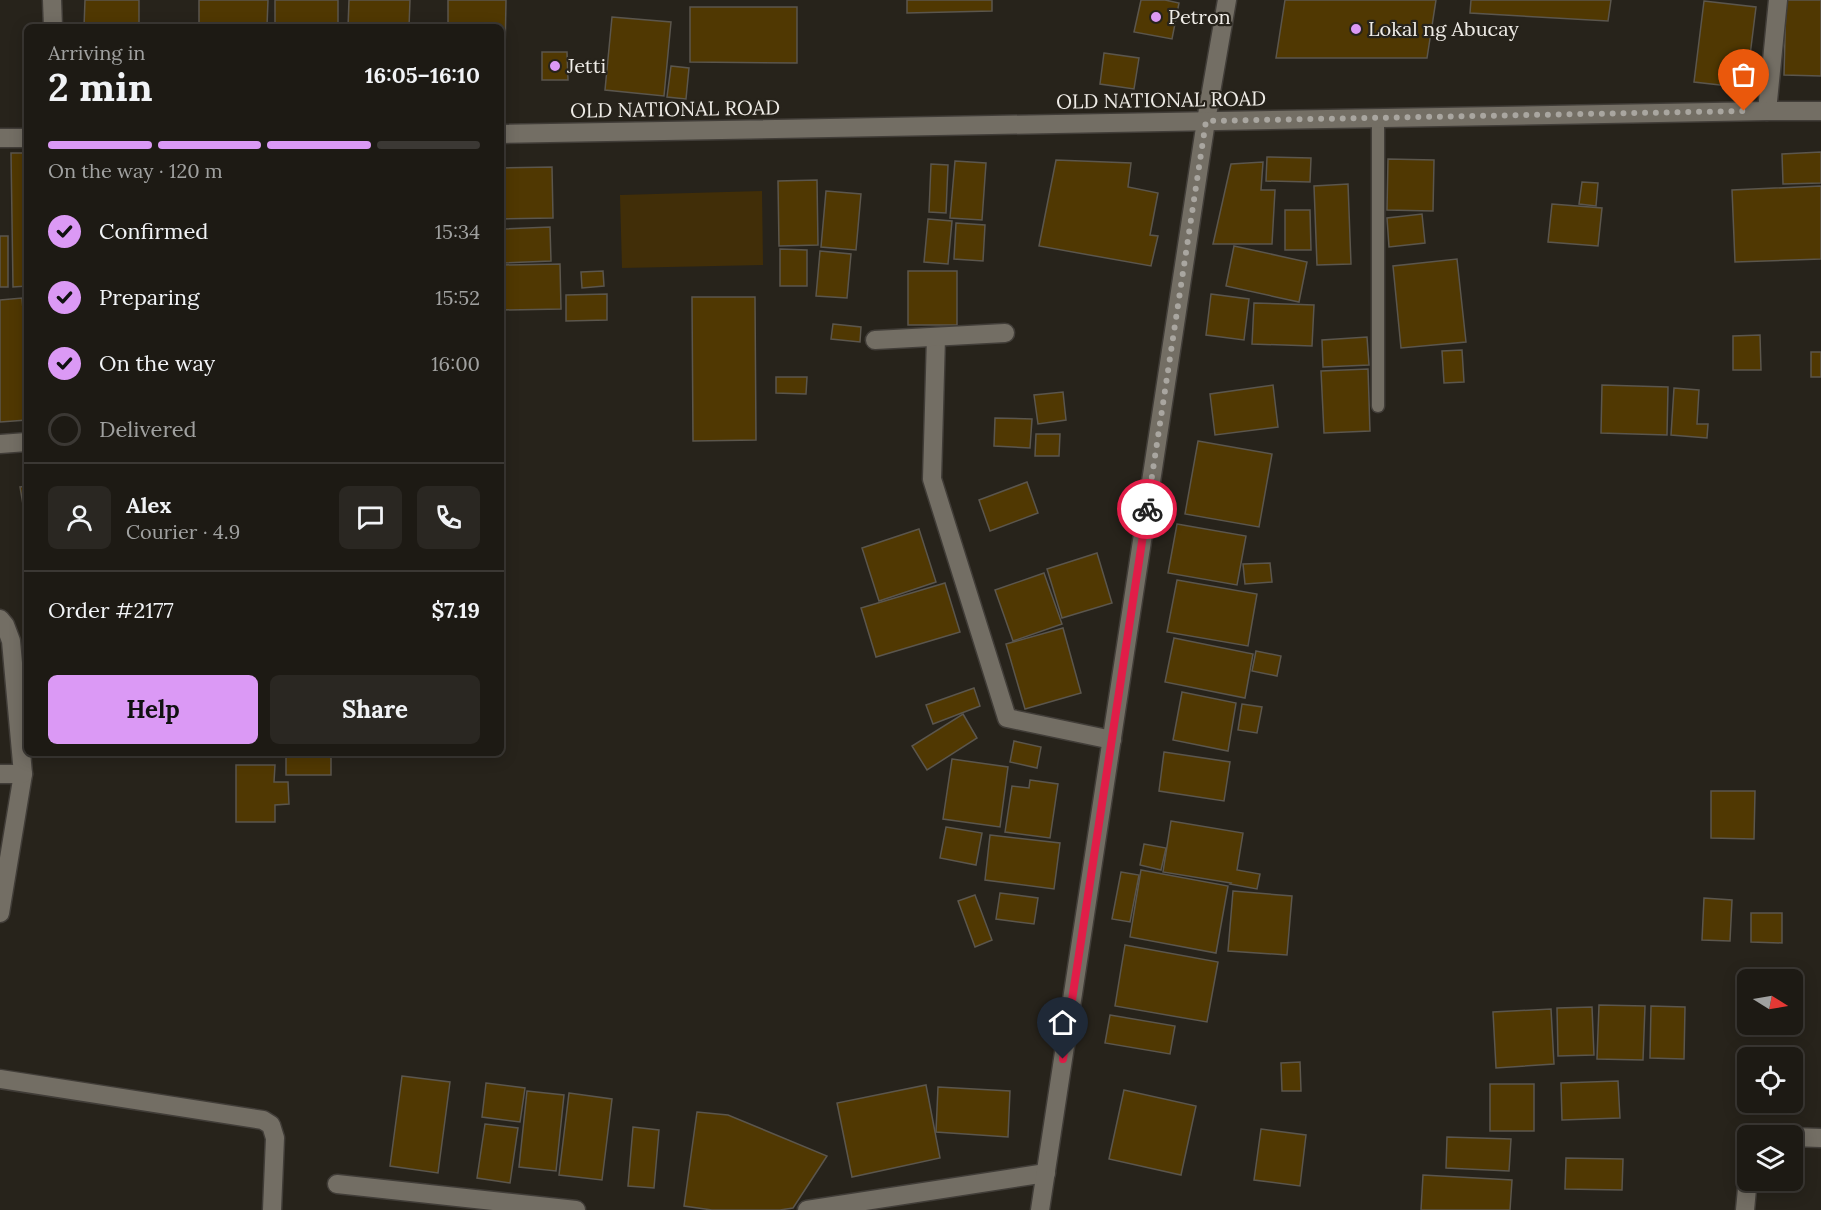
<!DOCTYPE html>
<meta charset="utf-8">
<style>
:root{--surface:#1d1a14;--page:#2a2722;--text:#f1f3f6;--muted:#a0a1a0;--line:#3b3834;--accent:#db99f5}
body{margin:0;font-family:Lora,serif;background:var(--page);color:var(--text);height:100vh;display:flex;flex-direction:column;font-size:22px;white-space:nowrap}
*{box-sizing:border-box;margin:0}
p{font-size:20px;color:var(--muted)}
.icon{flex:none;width:33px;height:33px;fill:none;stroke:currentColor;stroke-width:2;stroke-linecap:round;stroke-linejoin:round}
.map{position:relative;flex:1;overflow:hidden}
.details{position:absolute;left:24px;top:24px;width:480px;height:732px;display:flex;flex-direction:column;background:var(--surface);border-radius:9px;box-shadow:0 3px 15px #0003,0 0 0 2px var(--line)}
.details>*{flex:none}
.needle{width:39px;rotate:101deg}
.buttons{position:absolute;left:1737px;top:969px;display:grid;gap:12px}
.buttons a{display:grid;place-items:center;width:66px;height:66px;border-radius:9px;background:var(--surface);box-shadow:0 3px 15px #0003,0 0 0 2px var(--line);font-size:30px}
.pin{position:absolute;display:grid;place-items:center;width:51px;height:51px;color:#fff;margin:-62px -26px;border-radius:50% 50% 50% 0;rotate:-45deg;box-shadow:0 0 6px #0007}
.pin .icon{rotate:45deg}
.courier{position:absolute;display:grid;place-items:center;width:60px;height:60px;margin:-30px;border:4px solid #e11d48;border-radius:50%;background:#fff;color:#222;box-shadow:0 2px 8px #0007}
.headline em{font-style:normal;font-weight:700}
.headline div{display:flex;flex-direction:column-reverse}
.headline{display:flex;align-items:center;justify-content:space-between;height:102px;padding:0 24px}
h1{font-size:39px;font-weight:700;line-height:45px}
.bar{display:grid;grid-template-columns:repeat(4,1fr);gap:9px 6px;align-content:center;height:72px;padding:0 24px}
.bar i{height:8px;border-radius:4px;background:var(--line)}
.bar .active{background:var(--accent)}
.bar p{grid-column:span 4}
.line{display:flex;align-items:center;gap:15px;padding:0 24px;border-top:2px solid var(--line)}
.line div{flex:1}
.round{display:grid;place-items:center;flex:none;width:63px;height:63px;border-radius:9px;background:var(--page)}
ol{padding:0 24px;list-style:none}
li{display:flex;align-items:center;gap:18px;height:66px}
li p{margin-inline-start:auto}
li .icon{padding:6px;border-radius:50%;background:var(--accent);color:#111;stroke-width:4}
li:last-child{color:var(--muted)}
li i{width:33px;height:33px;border:3px solid var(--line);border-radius:50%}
.cta{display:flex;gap:12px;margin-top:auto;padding:12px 24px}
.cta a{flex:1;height:69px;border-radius:9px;background:var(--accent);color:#111;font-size:24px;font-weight:700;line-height:69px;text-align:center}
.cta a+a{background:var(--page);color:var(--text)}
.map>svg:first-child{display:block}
</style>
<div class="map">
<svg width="1821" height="1210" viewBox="0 0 1821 1210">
<rect width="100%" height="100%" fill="#27231b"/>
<!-- green -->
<polygon fill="#412e08" points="762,191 763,265 622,268 620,195"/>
<!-- building -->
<g fill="#503802" stroke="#5b564d" stroke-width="1.5">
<polygon points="85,0 139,0 139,27 84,27"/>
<polygon points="199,0 268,0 267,26 199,25"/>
<rect x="275" y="0" width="63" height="27"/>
<polygon points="349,0 410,0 409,27 348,27"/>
<polygon points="448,0 506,0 505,55 501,55 501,27 448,27"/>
<polygon points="907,0 992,0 992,11 907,13"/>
<polygon points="1141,0 1165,0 1179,3 1172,39 1134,32"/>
<polygon points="1285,0 1436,0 1427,58 1276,58"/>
<polygon points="1471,0 1611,0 1608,21 1470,13"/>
<polygon points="1786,0 1821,0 1821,76 1784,75"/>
<polygon points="1704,1 1756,7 1746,88 1694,82"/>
<polygon points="690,7 797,7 797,63 690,62"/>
<polygon points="612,17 671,22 664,96 605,90"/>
<polygon points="542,52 567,52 568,80 542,80"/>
<polygon points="1104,53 1139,58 1134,89 1100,84"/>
<polygon points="671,66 689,68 686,99 667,97"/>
<polygon points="1821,152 1821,183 1783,184 1782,154"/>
<polygon points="11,153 27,153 27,286 13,287"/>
<polygon points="1267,157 1311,158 1310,182 1266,181"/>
<polygon points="1388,159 1434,160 1433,211 1387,210"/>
<polygon points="1056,160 1131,163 1128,187 1158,193 1150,235 1158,236 1151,266 1039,246"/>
<polygon points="955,161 986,163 982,220 950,218"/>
<polygon points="1263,162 1261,190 1275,190 1272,244 1213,244 1231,164"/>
<polygon points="931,164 948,165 946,213 929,212"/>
<polygon points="552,167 553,218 501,219 501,168"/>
<polygon points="817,180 818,245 779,246 778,181"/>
<polygon points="1582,182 1598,183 1596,206 1579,204"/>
<polygon points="1348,184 1351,264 1317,265 1314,186"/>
<polygon points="1821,186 1821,259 1735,262 1732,190"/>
<polygon points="826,191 861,194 856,250 821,247"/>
<polygon points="1552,204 1602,208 1598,246 1548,242"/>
<polygon points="1285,210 1310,210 1311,250 1285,250"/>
<polygon points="1422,214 1425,243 1389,247 1387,218"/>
<polygon points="928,219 952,221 948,264 924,262"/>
<polygon points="956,223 985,225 983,261 954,259"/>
<polygon points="550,227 551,261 501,263 501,229"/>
<rect x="0" y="236" width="8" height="51"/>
<polygon points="1234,246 1307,262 1299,302 1226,286"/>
<polygon points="780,249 807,250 807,286 780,286"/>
<polygon points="820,251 851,254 847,298 816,296"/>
<polygon points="1457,259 1466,342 1401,348 1393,266"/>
<polygon points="560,264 561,309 501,310 501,265"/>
<polygon points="603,271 604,286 582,288 581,272"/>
<rect x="908" y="271" width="49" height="54"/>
<polygon points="607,294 607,320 566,321 566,295"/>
<polygon points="1211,294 1249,299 1244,340 1206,335"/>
<polygon points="692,297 755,297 756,440 693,441"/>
<polygon points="22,298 27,356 27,420 0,422 0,300"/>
<polygon points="1254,303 1314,305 1312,346 1252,344"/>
<polygon points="833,324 861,327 860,342 831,339"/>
<polygon points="1760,335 1761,370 1733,370 1733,336"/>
<polygon points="1367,337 1369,365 1323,367 1322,340"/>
<polygon points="1462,350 1464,382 1444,383 1442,351"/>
<rect x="1811" y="352" width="10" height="25"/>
<polygon points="1368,369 1370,431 1324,433 1321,371"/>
<polygon points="776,377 807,377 806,394 776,393"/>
<polygon points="1273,385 1278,427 1215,435 1210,394"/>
<polygon points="1602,385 1668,387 1667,435 1601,433"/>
<polygon points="1674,388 1699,390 1697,424 1708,424 1707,438 1671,435"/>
<polygon points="1063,392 1066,420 1038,424 1034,395"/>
<polygon points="995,418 1032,419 1030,448 994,446"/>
<polygon points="1036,434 1060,434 1059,456 1035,456"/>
<polygon points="1198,441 1272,454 1259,527 1185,514"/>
<polygon points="1027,482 1038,513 990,531 979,500"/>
<polygon points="27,486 27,528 20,487"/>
<polygon points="1177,524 1246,536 1237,585 1168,573"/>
<polygon points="919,529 936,582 879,601 862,548"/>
<polygon points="1097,553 1112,603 1062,618 1047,569"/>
<polygon points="1270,563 1272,582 1245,584 1243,564"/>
<polygon points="1044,573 1062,624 1013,641 995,590"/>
<polygon points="1177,580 1257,594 1248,646 1167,632"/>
<polygon points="945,583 960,632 876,657 861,608"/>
<polygon points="1063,628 1081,693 1025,709 1006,644"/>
<polygon points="1174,638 1253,654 1245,698 1165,682"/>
<polygon points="1256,651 1281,656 1277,676 1252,671"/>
<polygon points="974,688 980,706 933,724 926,705"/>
<polygon points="1182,692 1236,703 1228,751 1173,740"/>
<polygon points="1242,704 1262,707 1257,733 1238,730"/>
<polygon points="963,714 977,738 927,770 912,746"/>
<polygon points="1014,741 1041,747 1037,768 1010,762"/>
<polygon points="1164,752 1230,762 1224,801 1159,791"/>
<rect x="286" y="753" width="45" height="22"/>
<polygon points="952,759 1008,767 1000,827 943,819"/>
<polygon points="236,765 275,765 274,782 288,782 289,804 275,805 275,822 236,822"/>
<polygon points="1030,780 1058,784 1050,838 1005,832 1012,786 1029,788"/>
<polygon points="1711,791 1755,791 1754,839 1711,838"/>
<polygon points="1171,821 1243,833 1237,870 1260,874 1257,889 1230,884 1231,883 1163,872"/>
<polygon points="946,827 982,833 976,865 940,858"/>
<polygon points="990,835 1060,843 1054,889 985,880"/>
<polygon points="1144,844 1166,848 1161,870 1140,865"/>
<polygon points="1141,870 1228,886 1216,953 1130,937"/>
<polygon points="1121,872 1139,875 1130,922 1112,919"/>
<polygon points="1233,891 1292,896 1287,955 1228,951"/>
<polygon points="1000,893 1038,898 1034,924 996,919"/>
<polygon points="975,895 992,940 975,947 958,901"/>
<polygon points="1704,898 1732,900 1730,941 1702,940"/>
<polygon points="1751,913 1782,913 1782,943 1751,942"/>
<polygon points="1125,945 1218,962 1207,1022 1115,1006"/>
<polygon points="1599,1005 1645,1006 1643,1060 1597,1059"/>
<polygon points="1651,1006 1685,1007 1684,1059 1650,1058"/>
<polygon points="1592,1007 1594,1055 1558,1056 1557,1008"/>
<polygon points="1551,1009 1554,1064 1496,1068 1493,1012"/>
<polygon points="1110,1015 1175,1026 1170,1054 1105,1043"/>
<polygon points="1300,1062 1301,1091 1282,1091 1281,1063"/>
<polygon points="402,1076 450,1082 438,1173 390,1166"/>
<polygon points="1618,1081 1620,1118 1562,1120 1561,1083"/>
<polygon points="486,1083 525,1088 520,1122 482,1117"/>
<rect x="1490" y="1084" width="44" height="47"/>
<polygon points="926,1085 940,1158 852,1177 837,1103"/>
<polygon points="938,1087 1010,1091 1008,1137 936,1132"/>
<polygon points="1124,1090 1196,1106 1181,1175 1109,1159"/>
<polygon points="527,1091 564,1095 556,1171 519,1167"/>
<polygon points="569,1093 612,1099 602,1180 559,1175"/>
<polygon points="697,1112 728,1115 827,1156 793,1208 780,1210 712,1210 684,1206"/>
<polygon points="485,1124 518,1128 510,1183 477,1178"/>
<polygon points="633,1127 659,1130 654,1188 628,1186"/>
<polygon points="1261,1129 1306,1135 1300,1186 1254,1180"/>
<polygon points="1447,1137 1511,1139 1509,1171 1446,1168"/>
<polygon points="1566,1158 1623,1159 1622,1190 1565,1189"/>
<polygon points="1423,1175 1512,1180 1510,1210 1421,1210"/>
</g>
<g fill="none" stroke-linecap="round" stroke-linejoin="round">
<defs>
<polyline id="service" points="1378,118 1378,406"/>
<g id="minor">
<polyline points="52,0 53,27"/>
<polyline points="1767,111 1778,0"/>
<polyline points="936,337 932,479 1007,718 1112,740"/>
<polyline points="875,340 1005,333"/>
<polyline points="0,444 27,442"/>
<polyline points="0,619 5,625 11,641 23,774 0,913"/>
<polyline points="0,774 23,774"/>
<polyline points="0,1079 263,1120 271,1125 275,1138 272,1210"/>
<polyline points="1792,1137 1821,1138"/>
<polyline points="337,1184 576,1210"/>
<polyline points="807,1210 1046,1173"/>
<polyline points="1040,1210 1206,121"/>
<polyline points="1745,1210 1748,1178"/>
</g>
<g id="secondary">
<polyline points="1206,121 1227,0"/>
<polyline points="501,134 1767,111 1821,111"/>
<polyline points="0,138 27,138"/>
</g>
</defs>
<!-- service casing -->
<use href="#service" stroke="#413d38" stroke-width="15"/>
<!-- minor casing -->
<use href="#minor" stroke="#413d38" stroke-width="21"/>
<!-- secondary casing -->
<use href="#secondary" stroke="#413d38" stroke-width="21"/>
<!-- service -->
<use href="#service" stroke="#736e64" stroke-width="12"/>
<!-- minor -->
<use href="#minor" stroke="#736e64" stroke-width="18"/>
<!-- secondary -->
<use href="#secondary" stroke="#736e64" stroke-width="18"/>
</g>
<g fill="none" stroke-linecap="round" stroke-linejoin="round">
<!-- done -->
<polyline stroke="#a9a6a0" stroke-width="6" stroke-dasharray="0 10.8" points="1147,509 1206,121 1744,111"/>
<!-- route -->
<polyline stroke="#e11d48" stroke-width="8" points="1063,1059 1147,509"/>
</g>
<!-- markers -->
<g fill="#db99f5" stroke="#27231b" stroke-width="2">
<circle cx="1156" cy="17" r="6"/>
<circle cx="1356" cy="29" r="6"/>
<circle cx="555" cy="66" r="6"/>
</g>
<g text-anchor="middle" stroke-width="4.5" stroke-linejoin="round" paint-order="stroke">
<!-- poi labels -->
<g font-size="20" fill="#efece7" stroke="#27231b" text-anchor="start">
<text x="1168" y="24">Petron</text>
<text x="1368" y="36">Lokal ng Abucay</text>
<text x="567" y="73">Jetti</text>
</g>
<!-- street labels -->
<g font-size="20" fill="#efece7" stroke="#27231b">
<text transform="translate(1161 100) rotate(-1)" y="7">OLD NATIONAL ROAD</text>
<text transform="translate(675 109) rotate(-1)" y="7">OLD NATIONAL ROAD</text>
</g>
</g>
</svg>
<div class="buttons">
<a><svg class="needle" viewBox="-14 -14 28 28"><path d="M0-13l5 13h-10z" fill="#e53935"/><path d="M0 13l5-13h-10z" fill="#a0a1a0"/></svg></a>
<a><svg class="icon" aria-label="locate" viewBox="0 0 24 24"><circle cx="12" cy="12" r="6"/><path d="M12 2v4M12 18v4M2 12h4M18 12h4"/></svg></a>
<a><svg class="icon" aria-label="layers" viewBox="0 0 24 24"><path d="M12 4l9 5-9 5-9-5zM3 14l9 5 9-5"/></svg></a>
</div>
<div class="pin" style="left:1744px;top:111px;background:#ea580c"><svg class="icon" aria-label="bag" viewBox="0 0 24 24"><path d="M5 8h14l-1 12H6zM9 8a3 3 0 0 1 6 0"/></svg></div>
<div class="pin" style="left:1063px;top:1059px;background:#1f2937"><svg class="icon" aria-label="home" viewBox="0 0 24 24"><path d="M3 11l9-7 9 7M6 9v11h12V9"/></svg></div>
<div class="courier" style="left:1147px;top:509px"><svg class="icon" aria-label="bike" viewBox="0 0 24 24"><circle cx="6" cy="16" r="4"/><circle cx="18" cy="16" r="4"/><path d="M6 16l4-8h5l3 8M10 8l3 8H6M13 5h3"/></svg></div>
<section class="details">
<div class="headline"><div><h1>2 min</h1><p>Arriving in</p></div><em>16:05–16:10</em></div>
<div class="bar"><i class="active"></i><i class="active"></i><i class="active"></i><i></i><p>On the way · 120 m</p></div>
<ol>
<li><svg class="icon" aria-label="check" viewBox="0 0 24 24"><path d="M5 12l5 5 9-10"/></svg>Confirmed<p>15:34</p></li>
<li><svg class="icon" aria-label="check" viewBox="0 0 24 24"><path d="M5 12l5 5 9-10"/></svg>Preparing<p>15:52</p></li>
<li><svg class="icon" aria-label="check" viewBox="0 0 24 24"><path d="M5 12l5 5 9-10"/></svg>On the way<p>16:00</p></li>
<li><i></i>Delivered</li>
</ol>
<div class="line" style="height:108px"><a class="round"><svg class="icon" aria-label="person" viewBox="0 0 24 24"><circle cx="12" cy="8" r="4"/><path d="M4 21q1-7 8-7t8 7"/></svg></a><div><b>Alex</b><p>Courier · 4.9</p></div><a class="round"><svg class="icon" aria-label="chat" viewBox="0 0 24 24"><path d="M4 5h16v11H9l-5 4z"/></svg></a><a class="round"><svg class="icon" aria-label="phone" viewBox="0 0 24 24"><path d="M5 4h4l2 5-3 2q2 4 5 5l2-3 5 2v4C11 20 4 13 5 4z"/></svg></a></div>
<div class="line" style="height:78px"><div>Order #2177</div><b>$7.19</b></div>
<div class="cta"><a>Help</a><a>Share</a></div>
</section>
</div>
